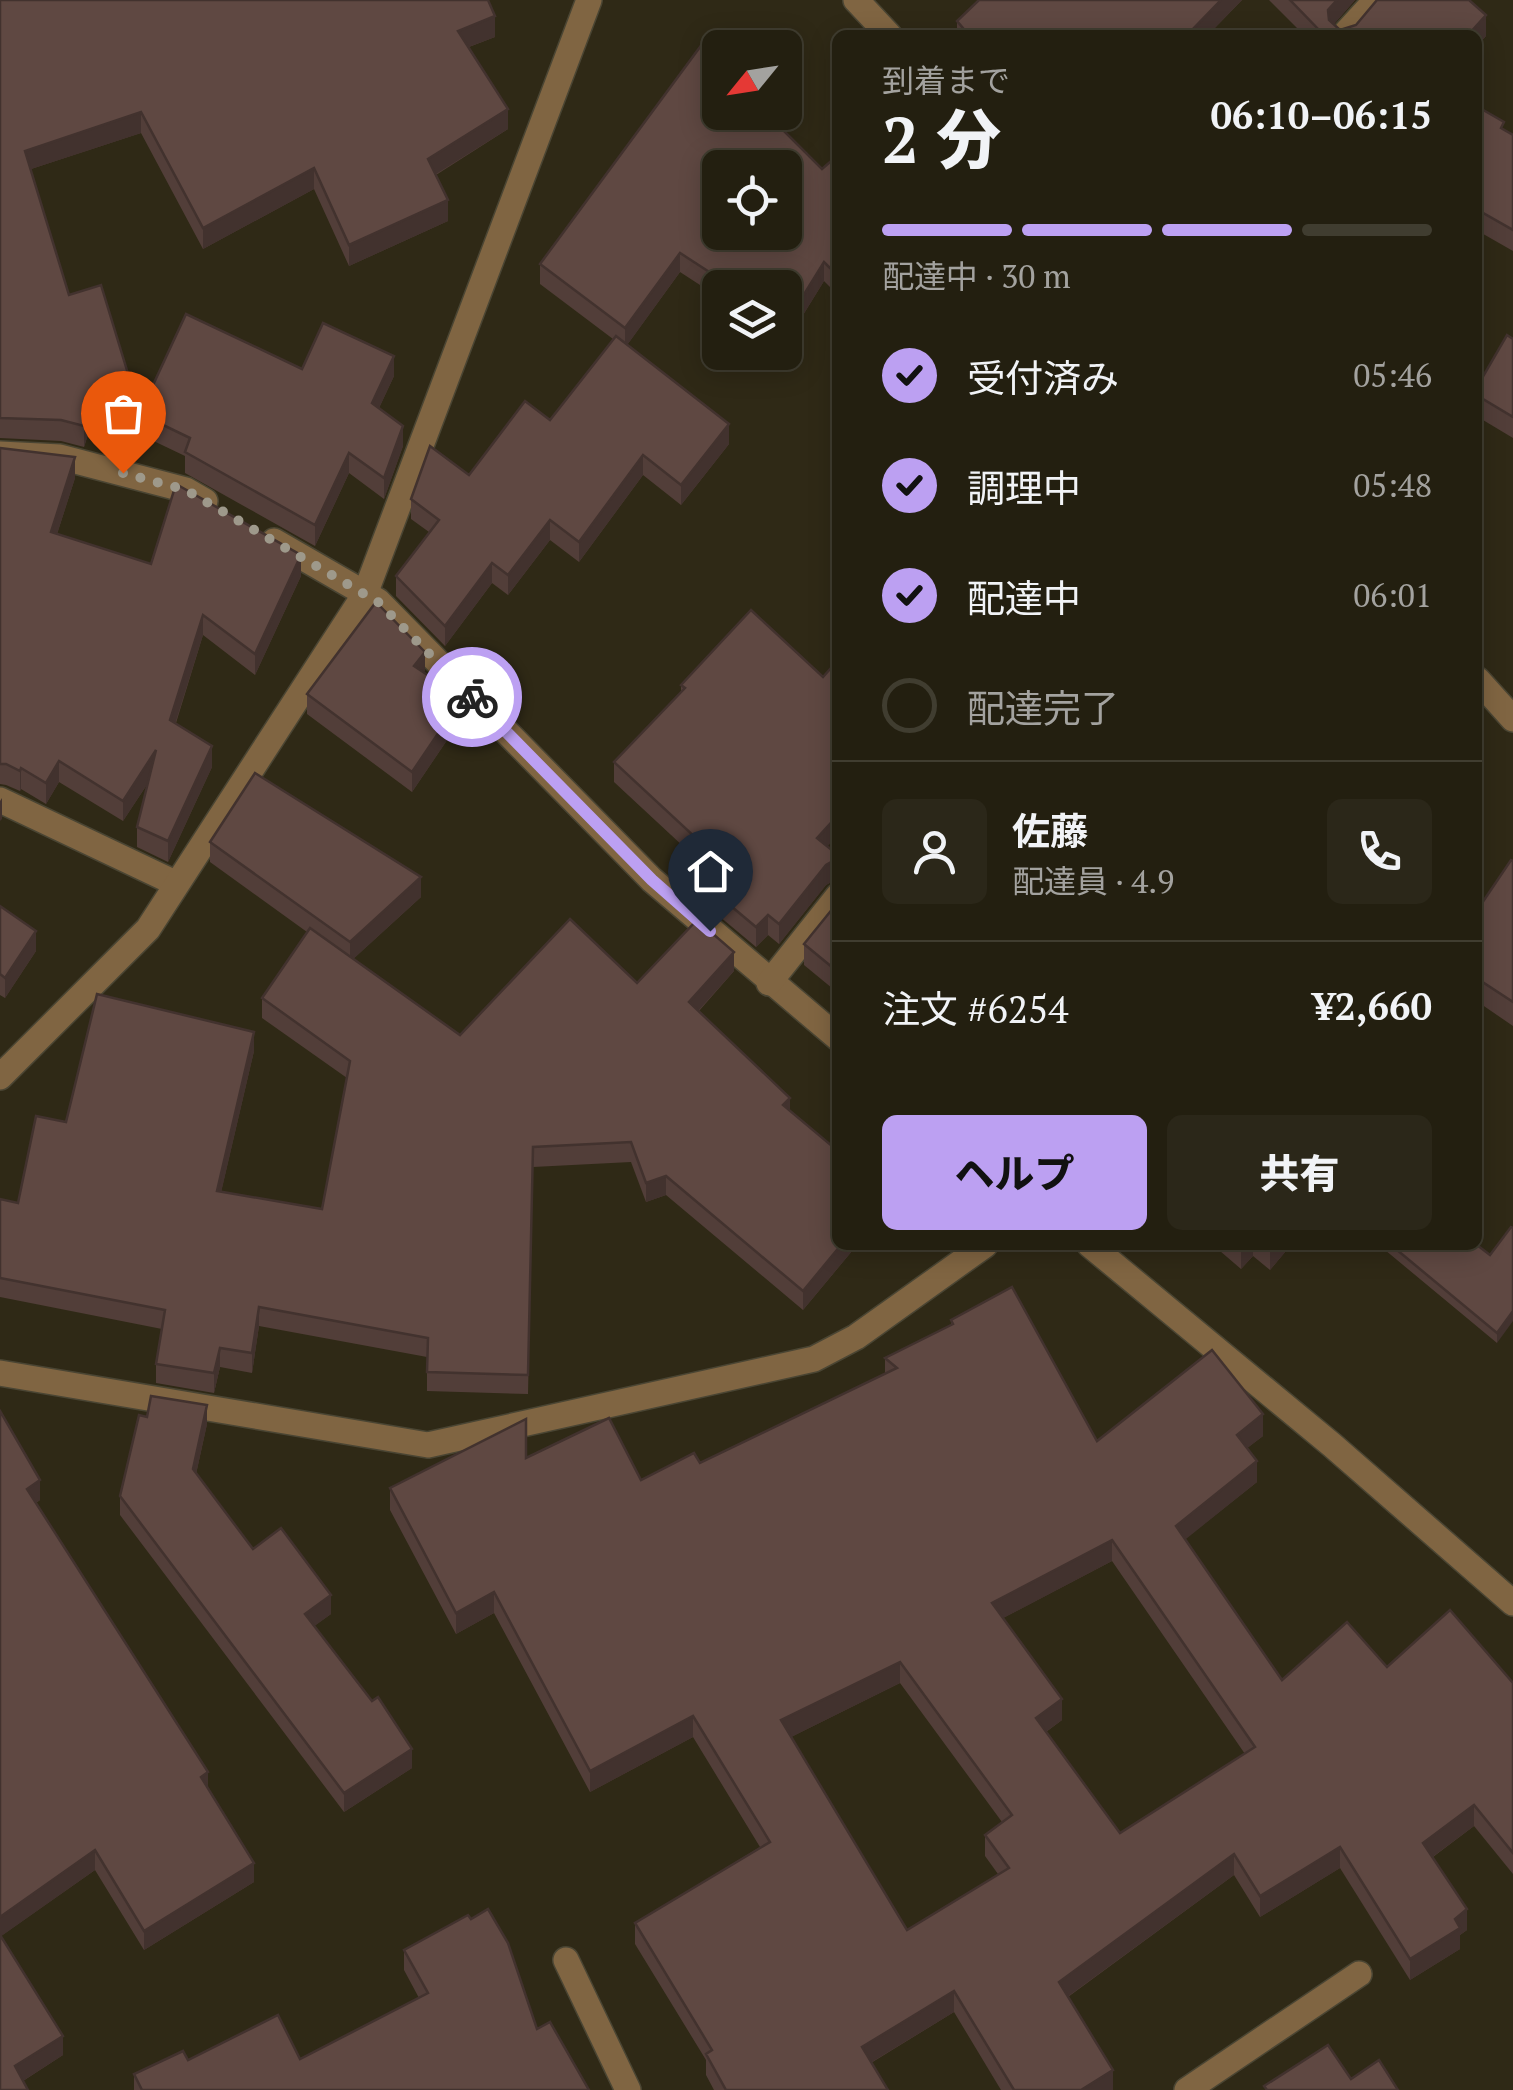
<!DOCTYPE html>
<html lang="ja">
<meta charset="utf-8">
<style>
:root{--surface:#231f10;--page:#2b2719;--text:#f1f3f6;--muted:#a3a29f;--line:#403d30;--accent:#bca0f2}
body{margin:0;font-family:"PT Serif","Noto Sans JP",serif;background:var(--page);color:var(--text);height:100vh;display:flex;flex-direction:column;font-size:38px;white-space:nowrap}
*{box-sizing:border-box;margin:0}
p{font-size:32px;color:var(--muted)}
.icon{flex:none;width:55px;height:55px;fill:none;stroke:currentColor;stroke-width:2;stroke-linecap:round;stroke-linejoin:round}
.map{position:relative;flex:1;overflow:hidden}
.details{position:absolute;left:832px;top:30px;width:650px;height:1220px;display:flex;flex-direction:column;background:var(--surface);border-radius:15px;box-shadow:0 5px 25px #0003,0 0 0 2px var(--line)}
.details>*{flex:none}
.needle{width:65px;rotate:240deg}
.fabs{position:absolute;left:702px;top:30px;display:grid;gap:20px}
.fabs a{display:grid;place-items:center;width:100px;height:100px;border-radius:15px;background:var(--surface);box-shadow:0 5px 25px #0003,0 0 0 2px var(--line);font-size:50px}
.pin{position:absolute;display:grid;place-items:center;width:85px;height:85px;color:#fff;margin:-102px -42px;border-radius:50% 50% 50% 0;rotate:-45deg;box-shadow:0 0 10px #0007}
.pin .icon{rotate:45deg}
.courier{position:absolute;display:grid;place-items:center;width:100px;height:100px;margin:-50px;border:8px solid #bca0f2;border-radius:50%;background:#fff;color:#222;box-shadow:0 2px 12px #0007}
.headline em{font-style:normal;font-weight:800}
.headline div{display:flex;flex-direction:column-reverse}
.headline{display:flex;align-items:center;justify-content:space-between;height:170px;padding:0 50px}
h1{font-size:65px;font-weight:800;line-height:75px}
.bar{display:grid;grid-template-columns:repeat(4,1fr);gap:15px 10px;align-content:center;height:120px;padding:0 50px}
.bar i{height:12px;border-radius:8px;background:var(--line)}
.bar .current{background:var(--accent)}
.bar p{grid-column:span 4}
.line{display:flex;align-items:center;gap:25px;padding:0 50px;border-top:2px solid var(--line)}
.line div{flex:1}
.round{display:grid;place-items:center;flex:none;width:105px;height:105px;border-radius:15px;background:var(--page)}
ol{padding:0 50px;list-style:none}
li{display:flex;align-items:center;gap:30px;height:110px}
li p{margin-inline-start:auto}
li .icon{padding:10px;border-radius:50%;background:var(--accent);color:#111;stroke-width:4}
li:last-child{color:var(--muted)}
li i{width:55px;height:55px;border:5px solid var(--line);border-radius:50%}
.primary-button{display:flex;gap:20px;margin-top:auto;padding:20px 50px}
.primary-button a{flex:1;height:115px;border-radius:15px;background:var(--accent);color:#111;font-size:40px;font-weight:800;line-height:115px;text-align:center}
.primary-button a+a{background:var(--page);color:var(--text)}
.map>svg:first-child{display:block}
</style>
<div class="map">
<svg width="1513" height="2090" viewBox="0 0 1513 2090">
<rect width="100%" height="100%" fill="#2f2916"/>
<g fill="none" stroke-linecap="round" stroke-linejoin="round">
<defs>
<g id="minor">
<polyline points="856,0 889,35"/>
<polyline points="1344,35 1376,0"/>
<polyline points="0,454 60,457 186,490 205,501"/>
<polyline points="274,541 378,601 652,880 838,1038"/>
<polyline points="1478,680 1513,719"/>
<polyline points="0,800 175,883"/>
<polyline points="769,983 838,896"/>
<polyline points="0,1077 148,929 365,594 589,0"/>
<polyline points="1090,1245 1332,1445 1513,1603"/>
<polyline points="0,1373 428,1445 814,1359 856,1337 985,1245"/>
<polyline points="566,1960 628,2090"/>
<polyline points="1187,2090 1359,1974"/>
</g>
</defs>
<!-- minor casing -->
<use href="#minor" stroke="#4a4533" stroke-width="28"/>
<!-- minor -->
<use href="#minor" stroke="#806542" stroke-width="25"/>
</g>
<!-- wall -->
<g fill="#523e39" fill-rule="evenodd">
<polygon points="0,0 495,37 469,47 508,129 436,175 448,221 349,266 314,189 203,249 141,133 31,169 69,295 140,413 302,369 394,376 379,408 403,446 384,499 349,473 315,546 185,473 185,456 95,413 84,447 61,441 0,438"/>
<polygon points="979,0 1242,0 1208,35 957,35 957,21"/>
<polygon points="1269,0 1355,0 1334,24 1340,30 1356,25 1377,0 1469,0 1486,15 1486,36 1478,45 1478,35 1304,35"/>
<polygon points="1478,107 1504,130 1513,135 1513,251 1478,231"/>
<polygon points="838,155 838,295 824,281 787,341 785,340 785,288 720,288 720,298 680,272 627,345 729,444 681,505 643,475 579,562 550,540 508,595 492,583 445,646 396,596 396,576 429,532 411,519 411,499 469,475 550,420 613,339 540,284 540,264 822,169"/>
<polygon points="1513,339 1513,438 1478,417 1478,385"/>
<polygon points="0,448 75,478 57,534 151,564 301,576 255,675 203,635 176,723 212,767 168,862 137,847 137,827 148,783 123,821 59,782 46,804 21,789 20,791 6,785 0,784"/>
<polygon points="424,672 462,718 412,792 307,714 307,694"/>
<polygon points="681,685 827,846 838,855 838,881 833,881 826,885 779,944 768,935 756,947 719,916 719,896 727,887 614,782 614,762 681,692"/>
<polygon points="210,842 421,897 353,959 460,1035 637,983 734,971 699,1011 790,1111 838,1245 857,1245 803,1310 666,1195 646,1202 631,1162 533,1167 528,1394 427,1391 427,1357 259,1326 252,1373 220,1367 214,1393 156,1383 156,1364 162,1329 0,1297 0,1199 18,1203 66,1122 254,1051 221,1192 322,1209 347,1078 262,1018 262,998 307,932 210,862"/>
<polygon points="1513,861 1513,1026 1478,1002 1478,909"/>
<polygon points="838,902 838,993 804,965 804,944"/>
<polygon points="0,906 36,951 5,998 0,995"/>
<polygon points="1511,1227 1497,1343 1379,1245 1477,1245 1490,1255"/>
<polygon points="1213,1245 1291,1245 1270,1270 1253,1256 1241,1269"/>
<path d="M951,1320L1097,1441L1263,1436L1247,1448L1257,1482L1185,1539L1282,1680L1387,1667L1513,1683V1874L1474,1826L1433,1857L1467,1930L1460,1935V1949L1410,1980L1340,1868L1260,1917L1234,1875L1068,1997L1113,2090H1001L954,2012L871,2063L888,2090H714L706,2075V2060L635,1944V1923L760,1847L693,1737L590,1792L494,1613L456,1634L390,1510V1488L641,1480L700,1463L885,1374V1358L951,1325ZM1112,1561L1245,1754L1120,1833L1046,1732L1062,1720L1003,1618ZM900,1683L1002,1822L985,1835V1856L998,1874L907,1930L791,1737Z"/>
<polygon points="0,1411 40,1500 36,1503 208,1790 254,1882 144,1950 95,1870 1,1936 63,2055 23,2081 0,2090"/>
<polygon points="207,1424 196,1474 253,1549 331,1614 314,1626 412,1768 344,1812 120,1515 120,1496"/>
<polygon points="404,1950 537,2029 589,2090 134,2090 134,2074 188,2060 300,2059 419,1998 404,1970"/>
</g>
<!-- shaded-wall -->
<g fill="#42322e">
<polygon points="1221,0 1242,0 1208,35 1187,35"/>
<polygon points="1337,0 1355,0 1328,31 1328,10"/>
<polygon points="1486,15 1486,36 1478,45 1478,35 1468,35"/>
<polygon points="495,16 495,37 458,51 458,31"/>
<polygon points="508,109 508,129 428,179 428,159"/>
<polygon points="141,112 141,133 25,171 25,151"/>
<polygon points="314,168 314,189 203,249 203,228"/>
<polygon points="448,200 448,221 349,266 349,245"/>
<polygon points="680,253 680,272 625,348 625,328"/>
<polygon points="824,262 824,281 787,341 787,322"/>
<polygon points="394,356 394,376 372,423 372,403"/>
<polygon points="95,392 95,413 84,447 84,426"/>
<polygon points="729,424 729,444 681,505 681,485"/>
<polygon points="403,426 403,446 384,499 384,478"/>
<polygon points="349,453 349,473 315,546 315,525"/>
<polygon points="643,455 643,475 579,562 579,542"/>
<polygon points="75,457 75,478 51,553 51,532"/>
<polygon points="550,520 550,540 508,595 508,575"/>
<polygon points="301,555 301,576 255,675 255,654"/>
<polygon points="492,563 492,583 445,646 445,626"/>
<polygon points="203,615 203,635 170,740 170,720"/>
<polygon points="425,652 425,672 414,666"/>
<polygon points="462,698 462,718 412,792 412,772"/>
<polygon points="212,746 212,767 168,862 168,841"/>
<polygon points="156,750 156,771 123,821 123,801"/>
<polygon points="59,761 59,782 46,804 46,783"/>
<polygon points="21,768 21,789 20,791 20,771"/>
<polygon points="2,798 2,819 0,821 0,801"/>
<polygon points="838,815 838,835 817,858 817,838"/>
<polygon points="833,861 833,881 826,885 779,944 779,924 826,865"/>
<polygon points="421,877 421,897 350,962 350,942"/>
<polygon points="768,915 768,935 756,947 756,927"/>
<polygon points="36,931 36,951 5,998 5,978"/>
<polygon points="734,952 734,971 689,1021 689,1002"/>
<polygon points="254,1032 254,1051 217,1210 217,1191"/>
<polygon points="790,1098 790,1117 783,1105"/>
<polygon points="666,1176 666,1195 646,1202 646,1183"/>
<polygon points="841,1245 857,1245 803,1310 803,1291"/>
<polygon points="1244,1245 1253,1245 1253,1256 1241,1269 1241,1248"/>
<polygon points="1274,1245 1291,1245 1270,1270 1270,1249"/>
<polygon points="259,1307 259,1326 252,1373 252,1353"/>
<polygon points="1513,1311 1513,1321 1497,1343 1497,1333"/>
<polygon points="220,1348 220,1367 214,1393 214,1373"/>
<polygon points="207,1405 207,1424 193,1488 193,1469"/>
<polygon points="1263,1414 1263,1436 1237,1456 1237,1435"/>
<polygon points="1257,1461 1257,1482 1176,1547 1176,1526"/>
<polygon points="40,1480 40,1500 27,1509 27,1489"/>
<polygon points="1112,1540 1112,1561 992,1624 992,1603"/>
<polygon points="494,1592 494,1613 456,1634 456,1613"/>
<polygon points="331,1595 331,1614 305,1633 305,1614"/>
<polygon points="900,1662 900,1683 781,1742 781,1720"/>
<polygon points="1062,1699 1062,1720 1036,1739 1036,1718"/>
<polygon points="693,1716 693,1737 590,1792 590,1771"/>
<polygon points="412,1749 412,1768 344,1812 344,1793"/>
<polygon points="208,1772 208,1792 201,1777"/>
<polygon points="1474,1805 1474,1826 1423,1864 1423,1843"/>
<polygon points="1340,1847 1340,1868 1260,1917 1260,1896"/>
<polygon points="95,1850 95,1870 0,1937 0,1917"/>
<polygon points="1234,1854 1234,1875 1059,2003 1059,1982"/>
<polygon points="254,1863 254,1882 144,1950 144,1931"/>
<polygon points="1467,1909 1467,1930 1460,1935 1460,1949 1410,1980 1410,1959"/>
<polygon points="954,1991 954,2012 862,2068 862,2047"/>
<polygon points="63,2036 63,2055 15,2086 15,2066"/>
<polygon points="1113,2070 1113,2090 1081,2090"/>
</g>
<!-- building -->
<g fill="#5f4842" stroke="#42322e" stroke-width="2.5" fill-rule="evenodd">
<polygon points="0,0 488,0 495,16 458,31 508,109 428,159 448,200 349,245 314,168 203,228 141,112 25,151 69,295 101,285 140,413 186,314 302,369 323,323 394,356 372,403 403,426 384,478 349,453 315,525 185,452 190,438 95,392 84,426 61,420 0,418"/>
<polygon points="979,0 1221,0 1187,35 969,35 957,21"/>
<polygon points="1290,0 1337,0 1328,10 1329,20 1340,30 1356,25 1377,0 1469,0 1486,15 1468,35 1324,35"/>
<path d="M700,47L720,67V112H765L822,169L838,155V276L824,262L787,322L785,320V288H734L680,253L625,328L540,264ZM720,168H785V232H720Z"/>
<polygon points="1478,107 1504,122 1501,128 1513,135 1513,230 1478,210"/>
<polygon points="1507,335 1513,339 1513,417 1478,396 1478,385"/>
<polygon points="616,336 729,424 681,485 643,455 579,542 550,520 508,575 492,563 445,626 396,576 439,520 411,499 430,446 469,475 525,401 550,420"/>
<polygon points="0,448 75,457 51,532 151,564 176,484 301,555 255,654 203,615 170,720 212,746 168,841 137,827 156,750 123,801 59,761 46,783 21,768 20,771 6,764 0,764"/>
<polygon points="376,602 425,652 414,666 462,698 412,772 307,694"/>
<polygon points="751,610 823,677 838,660 838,815 817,838 838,855 838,861 833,861 826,865 779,924 768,915 756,927 719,896 737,876 614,762 685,688 681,685"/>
<polygon points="255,773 421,877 350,942 210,842"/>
<polygon points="1511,860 1513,861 1513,1002 1478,979 1478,909"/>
<polygon points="838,902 838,972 804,944"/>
<polygon points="0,906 36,931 5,978 0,974"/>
<polygon points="570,919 637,983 697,920 734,952 689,1002 790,1098 783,1105 838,1151 838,1196 832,1202 838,1206 838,1245 841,1245 803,1291 666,1176 646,1183 631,1142 533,1147 528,1375 427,1372 428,1338 259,1307 252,1353 220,1348 214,1373 156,1364 165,1310 0,1278 0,1199 18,1203 36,1116 66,1122 97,994 254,1032 217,1191 322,1209 350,1061 262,998 310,928 460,1035"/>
<polygon points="1511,1227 1513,1228 1513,1311 1497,1333 1391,1245 1477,1245 1490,1255"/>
<path d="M1012,1287L1097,1441L1212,1350L1263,1414L1237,1435L1257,1461L1176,1526L1282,1680L1347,1622L1387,1667L1450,1610L1513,1683V1853L1474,1805L1423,1843L1467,1909L1455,1919L1460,1928L1410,1959L1340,1847L1260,1896L1234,1854L1059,1982L1113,2070L1081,2090H1014L954,1991L862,2047L888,2090H726L706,2054L712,2050L635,1923L770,1842L693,1716L590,1771L494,1592L456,1613L390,1488L526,1419V1458L609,1418L641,1480L694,1453L700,1463L897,1368L885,1358L953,1324L951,1320ZM1112,1540L1255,1747L1120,1833L1036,1718L1062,1699L992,1603ZM900,1662L1012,1815L985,1835L1009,1868L907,1930L781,1720Z"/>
<polygon points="151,1396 207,1405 193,1469 253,1549 281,1528 331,1595 305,1614 372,1701 378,1697 412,1749 344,1793 120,1496 139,1415 147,1417"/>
<polygon points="0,1411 40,1480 27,1489 208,1772 201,1777 254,1863 144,1931 95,1850 0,1917"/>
<polygon points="488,1909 508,1943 537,2029 550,2022 589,2090 142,2090 134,2074 183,2051 188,2060 278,2015 300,2059 428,1993 404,1950 468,1915 471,1919"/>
<polygon points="0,1935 63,2036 15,2066 28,2090 0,2090"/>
<polygon points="1328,2045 1351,2079 1379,2060 1398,2090 1267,2090 1264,2086"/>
</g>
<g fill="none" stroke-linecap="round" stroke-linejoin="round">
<!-- done -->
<polyline stroke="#9e998b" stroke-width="10" stroke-dasharray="0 18" points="123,473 186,490 378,602 472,697"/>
<!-- route -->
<polyline stroke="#bca0f2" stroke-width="12" points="472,697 652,880 710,931"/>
</g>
</svg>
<div class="fabs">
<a><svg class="needle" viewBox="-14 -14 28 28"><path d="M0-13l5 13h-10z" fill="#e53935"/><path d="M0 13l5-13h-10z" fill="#a3a29f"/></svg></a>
<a><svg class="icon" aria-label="locate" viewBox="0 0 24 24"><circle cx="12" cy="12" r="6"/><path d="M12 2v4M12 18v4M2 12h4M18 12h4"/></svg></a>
<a><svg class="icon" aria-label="layers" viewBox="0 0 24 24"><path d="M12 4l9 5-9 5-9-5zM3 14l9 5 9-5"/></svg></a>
</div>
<div class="pin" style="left:123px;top:473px;background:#ea580c"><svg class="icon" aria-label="bag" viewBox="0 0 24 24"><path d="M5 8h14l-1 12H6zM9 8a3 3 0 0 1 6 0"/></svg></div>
<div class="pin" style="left:710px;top:931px;background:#1f2937"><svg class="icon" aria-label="home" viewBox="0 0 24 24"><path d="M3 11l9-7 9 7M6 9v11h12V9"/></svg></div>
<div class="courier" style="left:472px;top:697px"><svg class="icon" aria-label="bike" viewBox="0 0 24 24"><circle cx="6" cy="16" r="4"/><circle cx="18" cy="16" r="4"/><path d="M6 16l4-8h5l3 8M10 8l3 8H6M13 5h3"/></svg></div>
<section class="details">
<div class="headline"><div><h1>2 分</h1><p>到着まで</p></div><em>06:10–06:15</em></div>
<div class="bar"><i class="current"></i><i class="current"></i><i class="current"></i><i></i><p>配達中 · 30 m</p></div>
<ol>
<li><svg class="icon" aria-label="check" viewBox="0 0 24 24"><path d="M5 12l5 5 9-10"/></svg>受付済み<p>05:46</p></li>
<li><svg class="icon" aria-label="check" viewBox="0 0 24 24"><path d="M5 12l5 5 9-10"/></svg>調理中<p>05:48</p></li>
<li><svg class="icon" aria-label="check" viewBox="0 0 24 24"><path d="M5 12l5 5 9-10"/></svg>配達中<p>06:01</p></li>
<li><i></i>配達完了</li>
</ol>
<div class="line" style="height:180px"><a class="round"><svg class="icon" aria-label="person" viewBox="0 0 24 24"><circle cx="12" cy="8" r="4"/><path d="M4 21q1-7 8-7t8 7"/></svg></a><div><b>佐藤</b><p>配達員 · 4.9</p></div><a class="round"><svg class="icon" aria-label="phone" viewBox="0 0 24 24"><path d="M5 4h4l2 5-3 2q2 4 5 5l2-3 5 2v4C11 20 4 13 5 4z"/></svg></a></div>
<div class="line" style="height:130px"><div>注文 #6254</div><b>¥2,660</b></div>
<div class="primary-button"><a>ヘルプ</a><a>共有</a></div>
</section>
</div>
